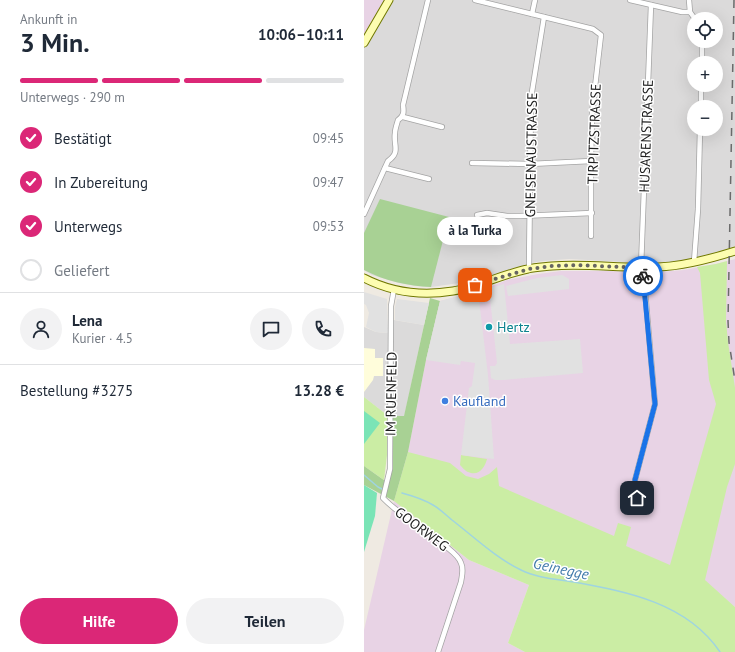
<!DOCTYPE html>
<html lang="de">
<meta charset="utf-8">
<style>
:root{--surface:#fff;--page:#f2f2f3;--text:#1f2937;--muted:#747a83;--line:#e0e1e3;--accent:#db2777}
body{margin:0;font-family:"PT Sans",sans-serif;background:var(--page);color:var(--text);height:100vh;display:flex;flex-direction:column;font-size:15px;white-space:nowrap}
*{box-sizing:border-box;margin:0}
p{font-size:13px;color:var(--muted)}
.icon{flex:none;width:22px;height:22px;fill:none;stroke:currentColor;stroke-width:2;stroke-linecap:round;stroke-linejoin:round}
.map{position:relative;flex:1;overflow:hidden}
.details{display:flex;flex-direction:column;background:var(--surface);width:364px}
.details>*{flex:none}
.controls{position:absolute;left:323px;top:12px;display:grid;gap:8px}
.controls a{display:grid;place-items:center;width:36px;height:36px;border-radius:50%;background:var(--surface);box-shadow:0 4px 16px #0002;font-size:20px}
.pin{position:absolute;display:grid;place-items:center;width:34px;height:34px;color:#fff;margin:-17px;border-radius:8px;box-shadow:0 2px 6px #0006}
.courier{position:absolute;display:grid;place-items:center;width:40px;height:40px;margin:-20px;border:3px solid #1a73e8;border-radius:50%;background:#fff;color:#222;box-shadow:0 1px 5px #0007}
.bubble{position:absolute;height:28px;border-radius:14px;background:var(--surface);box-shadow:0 4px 16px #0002;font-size:13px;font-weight:700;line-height:28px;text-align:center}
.summary em{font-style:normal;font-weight:700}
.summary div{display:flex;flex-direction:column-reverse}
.summary{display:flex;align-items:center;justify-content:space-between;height:68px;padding:0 20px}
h1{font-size:26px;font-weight:700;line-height:30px}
.bar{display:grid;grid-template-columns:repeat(4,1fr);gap:6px 4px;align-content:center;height:48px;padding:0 20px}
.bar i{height:5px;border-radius:3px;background:var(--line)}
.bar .current{background:var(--accent)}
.bar p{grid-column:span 4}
.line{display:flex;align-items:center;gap:10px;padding:0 20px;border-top:1px solid var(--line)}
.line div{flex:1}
.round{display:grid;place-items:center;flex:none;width:42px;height:42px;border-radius:21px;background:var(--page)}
ol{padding:0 20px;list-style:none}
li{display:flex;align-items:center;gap:12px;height:44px}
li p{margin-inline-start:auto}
li .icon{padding:4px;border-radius:50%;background:var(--accent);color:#fff;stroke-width:4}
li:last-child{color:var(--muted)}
li i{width:22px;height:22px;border:2px solid var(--line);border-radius:50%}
.action{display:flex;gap:8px;margin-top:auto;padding:8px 20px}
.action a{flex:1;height:46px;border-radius:24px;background:var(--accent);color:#fff;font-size:16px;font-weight:700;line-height:46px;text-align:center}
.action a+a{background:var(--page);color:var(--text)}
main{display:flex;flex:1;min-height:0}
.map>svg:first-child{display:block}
</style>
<main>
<section class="details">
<div class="summary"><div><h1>3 Min.</h1><p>Ankunft in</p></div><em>10:06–10:11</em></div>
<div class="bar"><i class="current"></i><i class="current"></i><i class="current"></i><i></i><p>Unterwegs · 290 m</p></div>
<ol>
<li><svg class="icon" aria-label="check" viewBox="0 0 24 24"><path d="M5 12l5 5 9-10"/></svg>Bestätigt<p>09:45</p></li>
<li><svg class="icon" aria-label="check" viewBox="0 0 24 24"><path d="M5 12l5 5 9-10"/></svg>In Zubereitung<p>09:47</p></li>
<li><svg class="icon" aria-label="check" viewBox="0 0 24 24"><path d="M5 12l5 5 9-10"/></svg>Unterwegs<p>09:53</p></li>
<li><i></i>Geliefert</li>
</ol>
<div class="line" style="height:72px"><a class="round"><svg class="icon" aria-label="person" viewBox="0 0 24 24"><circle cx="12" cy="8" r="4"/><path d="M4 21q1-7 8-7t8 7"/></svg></a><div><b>Lena</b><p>Kurier · 4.5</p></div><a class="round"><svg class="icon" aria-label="chat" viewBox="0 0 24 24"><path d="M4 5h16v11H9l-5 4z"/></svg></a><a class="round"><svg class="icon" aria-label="phone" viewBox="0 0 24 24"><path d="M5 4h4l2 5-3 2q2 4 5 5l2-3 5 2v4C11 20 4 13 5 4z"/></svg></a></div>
<div class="line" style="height:52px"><div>Bestellung #3275</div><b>13.28 €</b></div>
<div class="action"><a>Hilfe</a><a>Teilen</a></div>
</section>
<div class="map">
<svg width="371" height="652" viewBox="0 0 371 652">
<rect width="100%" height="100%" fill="#efeae2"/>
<!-- residential -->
<g fill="#dbdada" fill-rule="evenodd">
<path d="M21,0H371V246L340,256L308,262H259L205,259L179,261L167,263L110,281L67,287L52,286L35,283L8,275L0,270V36ZM330,19H352V41H330ZM330,63H352V85H330ZM330,107H352V129H330Z"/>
<polygon points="24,319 60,325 40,417 23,415 0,397 0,327 12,332 23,333"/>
</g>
<!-- industrial -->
<g fill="#e8d3e5">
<polygon points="0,0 21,0 0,36"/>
<polygon points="371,259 371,607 341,581 44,452 62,360 76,301 116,291 143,280 174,274 197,271 247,271 283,273 320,270 352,264"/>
<polygon points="30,501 105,560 165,585 144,643 161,652 0,652 0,630"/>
</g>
<!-- education -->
<polygon fill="#fffddb" points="0,348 11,349 11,358 19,358 19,376 10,376 9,380 0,392"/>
<!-- grass -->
<g fill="#cbeda4">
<polygon points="363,261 362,321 364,342 371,388 371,464 363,487 341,580 371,607 371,652 161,652 144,643 165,585 105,560 30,501 44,452 86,463 102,476 114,479 125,474 133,467 135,486 250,536 254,523 267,527 262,546 306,565 352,404 345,380 336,273 333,267 352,264"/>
<polygon points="0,397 23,415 23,455 20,480 0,466"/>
<path d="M97,455L123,459C121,467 115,477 104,472C101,471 98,467 96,465Z"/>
</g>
<!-- forest -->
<g fill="#a8d194">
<path d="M16,199L85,217L67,287C44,286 21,281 0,270V233Z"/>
<polygon points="66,298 76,301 62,360 44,452 30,501 0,485 0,466 24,483 28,467 29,416 40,416"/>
</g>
<!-- pitch -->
<g fill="#7ae4b6">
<polygon points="0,411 16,423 0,444"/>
<polygon points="0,485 13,493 11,516 0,552"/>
</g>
<!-- parking -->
<g fill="#e1e1e1">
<polygon points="198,275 205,279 205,289 144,296 142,286 173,278"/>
<polygon points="140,284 146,344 216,339 219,373 139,380 131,380 127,378 126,366 131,366 133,363 126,298 116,299 116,291"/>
<polygon points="114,291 124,375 130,459 97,455 105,388 108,386 111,363 97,361 96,365 62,360 76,301"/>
<polygon points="0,292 23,299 24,333 12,332 2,327 5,313 2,305 0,304"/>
<polygon points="33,299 65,303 60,325 31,320 31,307"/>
</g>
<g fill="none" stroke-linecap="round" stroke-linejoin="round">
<!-- stream -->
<g stroke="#9fd4e0" stroke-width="1.5">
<polyline points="0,475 14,487 20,490"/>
<path d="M38,493C49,496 59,499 69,505C76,509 82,515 88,520C110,537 132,558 157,570C173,578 192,579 210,582C264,592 323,603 356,652"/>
</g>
<defs>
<g id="minor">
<polyline points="111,0 229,29 237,35 228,113 227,161 227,236"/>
<polyline points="266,0 318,12 326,12"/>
<polyline points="325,0 326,12 331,19"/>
<polyline points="168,14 171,0"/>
<polyline points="338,63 338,41"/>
<polyline points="337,107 337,85"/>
<polyline points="39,117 78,127"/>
<polyline points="108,163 166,164 227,161"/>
<polyline points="21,168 65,179"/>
<path d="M0,214L24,161C37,152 29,145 31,133C31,129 33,124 34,120C40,116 40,112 39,105L64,0"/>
<polyline points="113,215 123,213 143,216 156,216 228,213"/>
<polyline points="330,262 334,209 336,129"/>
<polyline points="277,267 287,5"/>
<polyline points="165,269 167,98 180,17"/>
<path d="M30,289L27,306L26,457V469L19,498C38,518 65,530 85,549C90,553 95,557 97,563C100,569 98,575 97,582L74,652"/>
<polyline points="273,498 271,480 291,404 279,268"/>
</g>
<g id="secondary">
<polyline points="0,43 25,0"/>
<path d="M0,278C27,292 58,296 89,291C114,287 138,274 164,269C172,267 180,267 188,266C223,263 259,269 294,267C320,266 346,259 371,251"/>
</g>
</defs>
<!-- minor casing -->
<use href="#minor" stroke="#a4a4a4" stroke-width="6"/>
<!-- secondary casing -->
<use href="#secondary" stroke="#707800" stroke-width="9"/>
<!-- minor -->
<use href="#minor" stroke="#fff" stroke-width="4.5"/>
<!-- secondary -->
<use href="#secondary" stroke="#fdfdb1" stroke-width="7"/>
<!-- rail -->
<polyline stroke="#6b6b6b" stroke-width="1.5" stroke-dasharray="8 8" stroke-linecap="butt" points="370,0 364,321 365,342 371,381"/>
</g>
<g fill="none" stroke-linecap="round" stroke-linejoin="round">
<!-- done -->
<polyline stroke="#666562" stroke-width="4" stroke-dasharray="0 7.2" points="111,285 165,269 188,266 213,265 279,268 279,276"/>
<!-- route -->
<polyline stroke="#1a73e8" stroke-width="5" points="273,498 271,480 291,404 279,276"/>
</g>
<!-- markers -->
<circle fill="#0f9aa8" stroke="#fff" stroke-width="1.5" cx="125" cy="327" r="4"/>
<circle fill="#3f7fe0" stroke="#fff" stroke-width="1.5" cx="81" cy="401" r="4"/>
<g text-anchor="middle" stroke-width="3" stroke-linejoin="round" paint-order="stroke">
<!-- street labels -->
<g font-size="14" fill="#1d1d1d" stroke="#fff">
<text transform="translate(230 134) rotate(-88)" y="5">TIRPITZSTRASSE</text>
<text transform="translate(282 136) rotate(-88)" y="5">HUSARENSTRASSE</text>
<text transform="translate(167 155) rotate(-89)" y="5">GNEISENAUSTRASSE</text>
<text transform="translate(27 394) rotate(-89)" y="5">IM RUENFELD</text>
<text transform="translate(58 529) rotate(37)" y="5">GOORWEG</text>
</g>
<!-- culture labels -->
<g font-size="14" fill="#0d838f" stroke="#fff" text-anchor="start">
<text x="133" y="332">Hertz</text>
</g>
<!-- shop labels -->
<g font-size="14" fill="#366cbe" stroke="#fff" text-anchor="start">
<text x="89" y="406">Kaufland</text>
</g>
<!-- water labels -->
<g font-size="15" font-style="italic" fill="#407aaa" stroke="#fff">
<text transform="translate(197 569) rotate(12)" y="5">Geinegge</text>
</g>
</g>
</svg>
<div class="controls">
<a><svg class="icon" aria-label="locate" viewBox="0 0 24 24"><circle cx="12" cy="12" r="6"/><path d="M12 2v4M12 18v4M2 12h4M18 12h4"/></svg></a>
<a>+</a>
<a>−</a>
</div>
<div class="pin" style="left:111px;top:285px;background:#ea580c"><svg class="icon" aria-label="bag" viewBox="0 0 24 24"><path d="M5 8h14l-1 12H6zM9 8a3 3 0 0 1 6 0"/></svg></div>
<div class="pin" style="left:273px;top:498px;background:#1f2937"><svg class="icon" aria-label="home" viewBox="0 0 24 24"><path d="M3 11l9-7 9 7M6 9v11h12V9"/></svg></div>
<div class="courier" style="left:279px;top:276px"><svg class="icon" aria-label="bike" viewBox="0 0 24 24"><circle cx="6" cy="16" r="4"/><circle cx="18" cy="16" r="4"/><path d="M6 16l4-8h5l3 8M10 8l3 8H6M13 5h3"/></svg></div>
<div class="bubble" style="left:73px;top:217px;width:76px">à la Turka</div>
</div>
</main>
